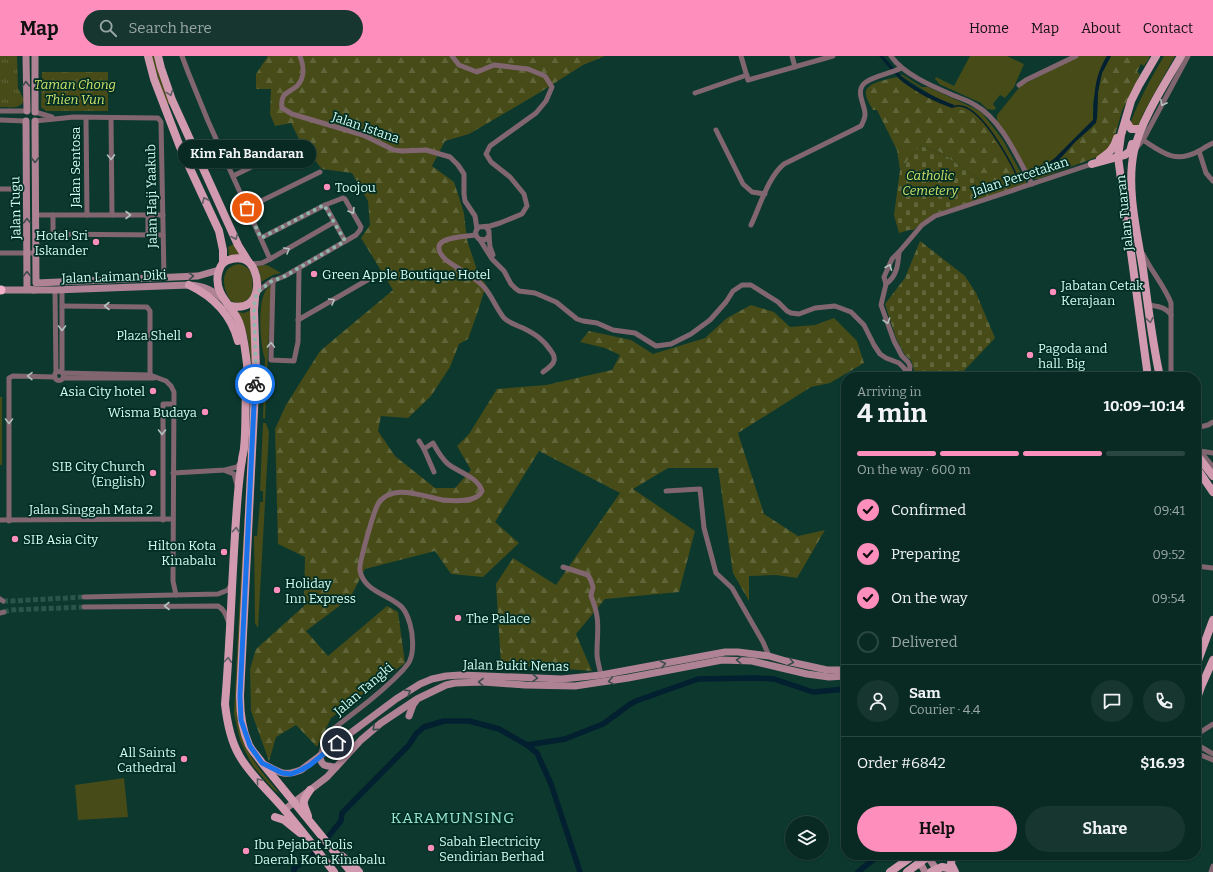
<!DOCTYPE html>
<meta charset="utf-8">
<style>
:root{--surface:#092a22;--page:#17362f;--text:#f1f3f6;--muted:#99a7a5;--line:#294640;--accent:#fe8ebc}
body{margin:0;font-family:Bitter,serif;background:var(--page);color:var(--text);height:100vh;display:flex;flex-direction:column;font-size:15px;white-space:nowrap}
*{box-sizing:border-box;margin:0}
p{font-size:13px;color:var(--muted)}
.icon{flex:none;width:22px;height:22px;fill:none;stroke:currentColor;stroke-width:2;stroke-linecap:round;stroke-linejoin:round}
.map{position:relative;flex:1;overflow:hidden}
.sheet{position:absolute;left:841px;top:316px;width:360px;height:488px;display:flex;flex-direction:column;background:var(--surface);border-radius:16px;box-shadow:0 1px 3px #0004,0 0 0 1px var(--line)}
.sheet>*{flex:none}
.tools{position:absolute;left:785px;top:760px;display:grid;gap:8px}
.tools a{display:grid;place-items:center;width:44px;height:44px;border-radius:50%;background:var(--surface);box-shadow:0 1px 3px #0004,0 0 0 1px var(--line);font-size:20px}
.pin{position:absolute;display:grid;place-items:center;width:34px;height:34px;color:#fff;margin:-17px;border:2px solid #fff;border-radius:50%;box-shadow:0 1px 4px #0007}
.courier{position:absolute;display:grid;place-items:center;width:40px;height:40px;margin:-20px;border:3px solid #1a73e8;border-radius:50%;background:#fff;color:#222;box-shadow:0 1px 5px #0007}
.bubble{position:absolute;height:28px;border-radius:14px;background:var(--surface);box-shadow:0 1px 3px #0004,0 0 0 1px var(--line);font-size:13px;font-weight:700;line-height:28px;text-align:center}
.head em{font-style:normal;font-weight:700}
.head div{display:flex;flex-direction:column-reverse}
.head{display:flex;align-items:center;justify-content:space-between;height:68px;padding:0 16px}
h1{font-size:26px;font-weight:700;line-height:30px}
.bar{display:grid;grid-template-columns:repeat(4,1fr);gap:6px 4px;align-content:center;height:48px;padding:0 16px}
.bar i{height:5px;border-radius:3px;background:var(--line)}
.bar .active{background:var(--accent)}
.bar p{grid-column:span 4}
.line{display:flex;align-items:center;gap:10px;padding:0 16px;border-top:1px solid var(--line)}
.line div{flex:1}
.round{display:grid;place-items:center;flex:none;width:42px;height:42px;border-radius:21px;background:var(--page)}
ol{padding:0 16px;list-style:none}
li{display:flex;align-items:center;gap:12px;height:44px}
li p{margin-inline-start:auto}
li .icon{padding:4px;border-radius:50%;background:var(--accent);color:#111;stroke-width:4}
li:last-child{color:var(--muted)}
li i{width:22px;height:22px;border:2px solid var(--line);border-radius:50%}
.action{display:flex;gap:8px;margin-top:auto;padding:8px 16px}
.action a{flex:1;height:46px;border-radius:24px;background:var(--accent);color:#111;font-size:16px;font-weight:700;line-height:46px;text-align:center}
.action a+a{background:var(--page);color:var(--text)}
header{display:flex;align-items:center;gap:24px;box-sizing:border-box;height:56px;padding:0 20px;background:var(--accent);color:#111}
header strong{font-size:19px}
nav{display:flex;gap:22px;margin-inline-start:auto;font-size:14px}
.search{width:280px;height:36px;background:var(--page);display:flex;align-items:center;gap:10px;box-sizing:border-box;padding:0 14px;border-radius:22px;color:var(--muted);font-size:15px}
.map>svg:first-child{display:block}
</style>
<header>
<strong>Map</strong>
<div class="search"><svg class="icon" aria-label="search" viewBox="0 0 24 24"><circle cx="10" cy="10" r="6"/><path d="M15 15l6 6"/></svg>Search here</div>
<nav><a>Home</a><a>Map</a><a>About</a><a>Contact</a></nav>
</header>
<div class="map">
<svg width="1213" height="816" viewBox="0 0 1213 816">
<defs>
<pattern id="forest-firs" width="22" height="20" patternUnits="userSpaceOnUse"><rect width="22" height="20" fill="#464b18"/><path d="M5 1l3.5 6h-7zM16 11l3.5 6h-7z" fill="#60663a"/></pattern>
<pattern id="cemetery-stones" width="16" height="16" patternUnits="userSpaceOnUse"><rect width="16" height="16" fill="#464b18"/><path d="M2 7V4a2 2 0 0 1 4 0v3zM10 15v-3a2 2 0 0 1 4 0v3z" fill="#60663a"/></pattern>
<pattern id="park-tufts" width="24" height="20" patternUnits="userSpaceOnUse"><rect width="24" height="20" fill="#464b18"/><path d="M3 7l-1-3M5 7V3M7 7l1-3M15 17l-1-3M17 17v-4M19 17l1-3" fill="none" stroke="#60663a"/></pattern>
</defs>
<rect width="100%" height="100%" fill="#0c382e"/>
<!-- grass -->
<g fill="#464b18">
<polygon points="152,0 155,0 171,48 167,49 155,12"/>
<polygon points="970,0 1007,0 1024,8 1014,31 1005,42 1000,39 993,48 996,52 994,54 987,53 981,47 939,28 938,26 935,23 936,21 954,30"/>
<polygon points="1079,0 1107,0 1104,5 1093,46 1093,64 1055,102 1036,116 1038,123 1032,123 1009,81 997,65 997,59 1018,33 1022,29"/>
<path d="M1164,0H1175L1144,56L1138,70L1136,72L1130,68C1139,44 1151,22 1164,0Z"/>
<polygon points="900,19 903,19 922,31 928,31 974,52 982,57 997,76 1004,86 1027,128 1019,131 1014,120 952,52 954,49 936,42"/>
<polygon points="234,188 241,200 229,200 228,191"/>
<path d="M239,208C255,211 253,228 252,240L241,248L231,245C222,233 219,210 239,208Z"/>
<polygon points="267,209 281,217 273,219 261,226 260,218 257,210"/>
<path d="M269,230L271,232L265,363L263,362L265,303C260,289 258,252 264,238C265,235 267,232 269,230Z"/>
<path d="M251,254L253,280L252,316C250,296 249,275 238,256L244,257Z"/>
<rect x="0" y="341" width="2" height="68"/>
<polygon points="263,367 266,367 269,376 258,572 255,567 254,480 257,480 260,446 263,446 263,435 260,435"/>
<path d="M249,395L237,658C242,695 257,710 280,738L274,734L253,710L246,697L240,684L234,658L241,518Z"/>
<polygon points="124,722 128,761 78,764 75,729"/>
</g>
<!-- forest -->
<g fill="url(#forest-firs)">
<polygon points="268,0 605,0 583,9 539,37 469,78 445,85 432,110 454,126 464,157 467,184 477,214 486,229 478,255 468,283 459,288 450,311 431,340 408,362 381,360 378,375 395,400 435,432 455,432 471,414 457,390 469,378 497,333 546,329 612,314 620,299 605,292 580,286 589,275 631,284 653,298 705,282 727,262 751,249 774,256 790,271 815,269 834,262 857,285 864,307 830,327 811,331 738,377 764,458 798,480 825,474 797,522 776,519 749,520 749,545 733,517 718,412 668,412 633,433 695,475 679,536 605,543 576,578 592,615 501,608 496,528 513,502 556,529 620,437 539,395 495,466 519,487 483,521 451,518 435,495 365,513 350,542 306,575 328,600 387,550 398,556 405,607 331,662 317,691 296,669 276,681 269,705 251,655 250,613 256,593 304,550 305,501 278,488 275,373 286,349 320,295 393,234 361,182 370,169 368,145 352,117 322,113 301,87 291,67 275,70 270,58 271,33 256,33 256,18"/>
<polygon points="1111,0 1150,0 1144,10 1141,8 1137,16 1140,18 1122,55 1112,90 1097,101 1038,123 1037,119 1058,105 1075,86 1091,72 1097,62 1098,36 1100,26 1102,17"/>
<path d="M897,21L904,27L952,52L966,55L977,63L989,76L1005,101L1019,131L989,140L977,122L940,96L920,90L900,114L897,94L877,54H873C871,50 867,44 866,39C863,27 888,23 897,21Z"/>
</g>
<!-- cemetery -->
<g fill="url(#cemetery-stones)">
<polygon points="920,90 940,96 977,122 989,140 934,158 913,174 909,174 899,177 894,159 900,114"/>
<polygon points="920,185 965,220 976,237 995,282 959,320 953,321 916,321 911,304 905,299 896,282 885,248 905,222"/>
</g>
<!-- park -->
<g fill="url(#park-tufts)">
<path d="M0,0H17L18,32L24,44C21,54 8,51 0,51Z"/>
<polygon points="42,16 108,16 108,55 46,55 41,51"/>
</g>
<!-- water -->
<g fill="#02202f">
<path d="M879,0H883C889,6 894,13 900,19C913,32 937,42 954,49L952,52C935,46 917,37 903,26C894,18 887,9 879,0Z"/>
<path d="M1107,0H1111L1102,17L1100,26L1098,36L1097,62L1096,67L1075,86L1058,105L1037,119L1036,116L1055,102L1093,64C1095,38 1093,23 1107,0Z"/>
</g>
<g fill="none" stroke-linecap="round" stroke-linejoin="round">
<!-- stream -->
<path stroke="#02202f" stroke-width="1.5" d="M953,51C977,40 1011,107 1019,124"/>
<!-- canal -->
<g stroke="#02202f" stroke-width="5.5">
<polyline points="527,689 565,683 603,668 629,649 636,645 698,623 755,622 774,623 813,636 846,633"/>
<polyline points="294,816 294,812 314,798 341,765 342,757 409,689 416,678 424,671 444,665 469,665 499,673 527,689 537,697 551,728 580,816"/>
<polyline points="858,816 879,799"/>
</g>
<!-- street-tunnel -->
<g stroke="#2a554b" stroke-width="5" stroke-dasharray="5 2.5" stroke-linecap="butt">
<polyline points="3,545 12,545 84,541"/>
<polyline points="4,556 11,554 84,551"/>
</g>
<!-- street -->
<g stroke="#816670" stroke-width="5">
<polyline points="182,0 188,16 208,65 270,203"/>
<path d="M300,0C304,10 305,22 297,30C288,38 280,36 282,52L292,58L363,79L394,94L402,95L426,94L450,101L458,109L464,118V138L465,145L475,160L477,173"/>
<path d="M452,0L459,9L477,16L494,9L528,13L545,20L552,31L546,45L536,57L490,90L486,98L491,106L510,121L524,138L527,150L522,158L500,167L490,170L479,171C474,175 475,180 479,183L485,184L489,180V175L486,171"/>
<polyline points="741,0 748,24 833,0"/>
<polyline points="792,0 795,11"/>
<path d="M891,0C904,19 934,31 955,40C962,43 969,45 975,49C1002,64 1018,103 1032,128"/>
<polyline points="1019,29 1026,24 1076,0"/>
<polyline points="695,37 747,19"/>
<polyline points="0,55 27,55"/>
<polyline points="35,56 52,61"/>
<polyline points="86,62 87,159"/>
<polyline points="111,62 112,159"/>
<polyline points="0,64 26,65"/>
<polyline points="35,65 74,61 155,62 158,62 161,66 164,221"/>
<polyline points="716,74 743,128 752,136 765,138"/>
<path d="M1143,84C1163,97 1175,108 1199,95C1204,92 1208,89 1213,87"/>
<polyline points="1137,91 1143,84 1188,0"/>
<polyline points="1199,95 1206,117 1213,125"/>
<polyline points="233,120 294,90"/>
<polyline points="0,133 27,133"/>
<polyline points="325,149 345,185"/>
<polyline points="247,152 320,116"/>
<polyline points="36,159 163,159"/>
<path d="M751,169C760,150 768,121 784,108L861,70C863,66 865,63 865,58C865,48 854,34 866,26C876,19 890,18 901,12"/>
<polyline points="36,178 163,179"/>
<polyline points="53,178 53,159"/>
<polyline points="148,179 148,159"/>
<path d="M476,179C461,181 423,181 446,204C458,213 474,220 484,231C492,240 496,252 504,262C509,267 516,269 523,272C535,278 543,283 551,295C559,305 551,310 543,316"/>
<polyline points="489,180 490,191 493,199"/>
<polyline points="480,184 492,203 504,215 511,228 515,232 519,235 535,237 556,246 577,263 583,265 597,267 613,274 635,277 656,290 671,288 691,278 710,264 726,246 733,235 742,229 751,229 778,246 787,255 791,257 799,258 815,252 835,250 851,256 864,269 874,289 880,298 886,302 899,307 904,312 910,321"/>
<polyline points="0,197 36,197"/>
<path d="M1143,198C1151,215 1164,229 1171,247V321"/>
<polyline points="251,208 262,207 270,203 334,166"/>
<polyline points="273,224 271,304 294,305 298,286 299,212"/>
<path d="M886,228C897,220 898,209 899,196"/>
<polyline points="62,233 62,316"/>
<polyline points="55,234 56,316"/>
<polyline points="257,236 270,226 285,220 356,179 360,174 361,171 345,143 343,142 325,149 261,182"/>
<path d="M1148,249C1157,250 1166,251 1171,259"/>
<polyline points="62,250 147,251 150,255 150,319"/>
<polyline points="298,264 376,219"/>
<circle cx="59" cy="320" r="4.5"/>
<polyline points="63,317 150,319 166,325 171,330 174,336 173,525 176,539"/>
<polyline points="909,318 910,310 908,306 902,300 894,285 881,249 886,228 884,221 892,203 899,196 922,169 935,160 1092,108"/>
<polyline points="63,322 154,322"/>
<polyline points="1196,372 1208,369 1213,366"/>
<polyline points="419,385 424,393"/>
<polyline points="1196,390 1213,411"/>
<polyline points="1200,395 1213,397"/>
<polyline points="226,415 234,418 237,429"/>
<polyline points="173,417 225,414 237,411 241,406"/>
<polyline points="666,435 700,433 704,472 716,517 732,532 763,586 769,600"/>
<polyline points="0,464 173,463"/>
<polyline points="163,464 163,348 173,348"/>
<polyline points="9,465 9,322 13,320 55,321"/>
<polyline points="1196,510 1213,512"/>
<path d="M563,511L588,519C590,522 592,527 593,531C593,534 591,536 591,540C601,564 597,574 597,598C597,605 600,613 601,619"/>
<polyline points="84,541 218,538 228,534 231,529"/>
<polyline points="0,543 3,545"/>
<path d="M84,551L218,550C225,554 226,560 229,567"/>
<polyline points="0,557 4,556"/>
<polyline points="328,677 332,684 337,687"/>
<polyline points="1196,679 1213,668"/>
<polyline points="1196,688 1213,698"/>
<polyline points="1196,697 1213,704"/>
<path d="M320,700L324,686L328,677C337,670 346,663 355,656C372,643 388,630 403,614C405,611 409,608 410,604C414,595 413,578 410,568C408,561 405,552 398,548C385,538 364,534 360,515C358,509 374,455 378,448C392,426 424,441 443,444C454,445 477,447 482,435C478,421 458,416 448,408C441,402 437,394 433,387L424,393L434,416"/>
<polyline points="1211,816 1213,810"/>
</g>
<!-- secondary -->
<g stroke="#af8394" stroke-width="7">
<polyline points="26,0 27,55"/>
<polyline points="35,0 35,56"/>
<polyline points="26,65 27,231 28,233 34,234"/>
<polyline points="35,65 36,227 198,220 219,214"/>
<path d="M0,234H55L189,229C204,230 213,234 224,244"/>
<polyline points="409,660 413,649 416,645"/>
<path d="M320,700C321,711 326,710 336,711"/>
<path d="M264,708C279,716 283,721 301,714L396,643L420,628L432,623L446,620L461,619L562,623L601,619L725,596H738L769,600L786,605L827,614H846"/>
<polyline points="284,754 327,721 361,684 381,667 417,643 446,629 455,627 483,626 525,629 575,630 628,622 722,604 752,605 807,618 829,621 846,620"/>
<polyline points="916,799 925,816"/>
<polyline points="927,799 938,816"/>
</g>
<!-- primary -->
<g stroke="#d29aaf" stroke-width="8">
<polyline points="148,0 154,23 180,91 219,175 223,194 223,207"/>
<polyline points="158,0 161,12 172,44 238,189 248,205"/>
<polyline points="1126,65 1131,73 1138,73"/>
<path d="M1100,103C1109,97 1114,93 1117,82"/>
<polyline points="1092,108 1125,99 1130,95 1132,88"/>
<path d="M189,229C214,241 231,258 238,285"/>
<path d="M255,242L254,254L256,314L240,640C240,657 242,674 249,689C252,695 258,701 262,707L351,816"/>
<path d="M228,249C265,261 263,209 243,203C237,201 228,203 223,207C220,210 219,214 218,218C214,239 232,249 239,266C244,279 245,294 247,308C248,317 246,328 246,338C245,356 246,374 244,392C244,396 242,400 242,404C240,415 239,426 238,437C232,507 231,578 225,648C227,666 230,683 239,699C248,716 269,736 282,751C300,772 317,794 334,816"/>
<polyline points="1148,321 1118,101 1121,79 1131,45 1139,29 1156,0"/>
<path d="M1160,321C1152,285 1148,249 1143,213C1137,176 1126,132 1134,95C1141,64 1165,28 1181,0"/>
<polyline points="1196,398 1213,420"/>
<polyline points="1196,411 1213,436"/>
<polyline points="1196,610 1213,564"/>
<polyline points="1196,645 1201,631 1213,604"/>
<path d="M308,760C303,746 301,747 310,734"/>
<polyline points="275,761 284,764 300,777"/>
<polyline points="952,799 951,808 955,816"/>
<polyline points="342,800 352,808 359,816"/>
<polyline points="890,816 914,799"/>
<polyline points="907,816 930,799"/>
<polyline points="931,816 942,811 953,813"/>
</g>
<!-- highway -->
<polyline stroke="#f2afc8" stroke-width="9" points="0,234 1,234"/>
</g>
<!-- one-way arrows -->
<defs><path id="oneway-chevron" d="M-2-3.5L2.5 0L-2 3.5" fill="none" stroke-width="1.6" stroke-linecap="round" stroke-linejoin="round"/></defs>
<g stroke="#3d4c4b">
<use href="#oneway-chevron" transform="translate(26 28) rotate(-91)"/>
<use href="#oneway-chevron" transform="translate(35 104) rotate(89)"/>
<use href="#oneway-chevron" transform="translate(27 165) rotate(-90)"/>
<use href="#oneway-chevron" transform="translate(27 218) rotate(-89)"/>
<use href="#oneway-chevron" transform="translate(191 220) rotate(-4)"/>
<use href="#oneway-chevron" transform="translate(739 604) rotate(-177)"/>
<use href="#oneway-chevron" transform="translate(791 606) rotate(13)"/>
<use href="#oneway-chevron" transform="translate(663 608) rotate(-12)"/>
<use href="#oneway-chevron" transform="translate(535 622) rotate(3)"/>
<use href="#oneway-chevron" transform="translate(611 625) rotate(170)"/>
<use href="#oneway-chevron" transform="translate(481 626) rotate(-179)"/>
<use href="#oneway-chevron" transform="translate(408 636) rotate(-32)"/>
<use href="#oneway-chevron" transform="translate(375 672) rotate(139)"/>
</g>
<g stroke="#5e5f63">
<use href="#oneway-chevron" transform="translate(170 37) rotate(70)"/>
<use href="#oneway-chevron" transform="translate(205 144) rotate(-115)"/>
<use href="#oneway-chevron" transform="translate(235 181) rotate(67)"/>
<use href="#oneway-chevron" transform="translate(1150 264) rotate(81)"/>
<use href="#oneway-chevron" transform="translate(236 474) rotate(-86)"/>
<use href="#oneway-chevron" transform="translate(228 604) rotate(-86)"/>
<use href="#oneway-chevron" transform="translate(259 725) rotate(-130)"/>
</g>
<g stroke="#b3c0bd">
<use href="#oneway-chevron" transform="translate(1163 47) rotate(119)"/>
<use href="#oneway-chevron" transform="translate(111 101) rotate(89)"/>
<use href="#oneway-chevron" transform="translate(352 155) rotate(59)"/>
<use href="#oneway-chevron" transform="translate(128 159)"/>
<use href="#oneway-chevron" transform="translate(287 194) rotate(-30)"/>
<use href="#oneway-chevron" transform="translate(889 211) rotate(-67)"/>
<use href="#oneway-chevron" transform="translate(332 245) rotate(-30)"/>
<use href="#oneway-chevron" transform="translate(107 250) rotate(180)"/>
<use href="#oneway-chevron" transform="translate(887 265) rotate(71)"/>
<use href="#oneway-chevron" transform="translate(62 272) rotate(90)"/>
<use href="#oneway-chevron" transform="translate(271 289) rotate(-88)"/>
<use href="#oneway-chevron" transform="translate(30 320) rotate(-179)"/>
<use href="#oneway-chevron" transform="translate(9 365) rotate(90)"/>
<use href="#oneway-chevron" transform="translate(162 376) rotate(90)"/>
<use href="#oneway-chevron" transform="translate(167 550) rotate(180)"/>
</g>
<g fill="none" stroke-linecap="round" stroke-linejoin="round">
<!-- done -->
<polyline stroke="#8fb7ac" stroke-width="4" stroke-dasharray="0 7.2" points="247,152 261,182 324,149 345,185 285,220 270,226 258,236 255,242 254,254 256,314 255,328"/>
<!-- route -->
<polyline stroke="#1a73e8" stroke-width="5" points="255,328 240,640 241,664 250,690 262,707 282,717 291,718 301,714 310,709 337,687"/>
</g>
<!-- markers -->
<g fill="#fe8ebc" stroke="#002e24" stroke-width="1.5">
<circle cx="327" cy="131" r="4"/>
<circle cx="96" cy="186" r="4"/>
<circle cx="314" cy="218" r="4"/>
<circle cx="1053" cy="236" r="4"/>
<circle cx="189" cy="279" r="4"/>
<circle cx="1030" cy="299" r="4"/>
<circle cx="153" cy="335" r="4"/>
<circle cx="205" cy="356" r="4"/>
<circle cx="153" cy="417" r="4"/>
<circle cx="15" cy="483" r="4"/>
<circle cx="224" cy="496" r="4"/>
<circle cx="277" cy="534" r="4"/>
<circle cx="458" cy="562" r="4"/>
<circle cx="184" cy="703" r="4"/>
<circle cx="431" cy="792" r="4"/>
<circle cx="246" cy="795" r="4"/>
</g>
<g text-anchor="middle" stroke-width="3.5" stroke-linejoin="round" paint-order="stroke">
<!-- park labels -->
<g font-size="13" font-style="italic" fill="#d3e16a" stroke="#002e24">
<text x="75" y="33">Taman Chong<tspan x="75" dy="15">Thien Vun</tspan></text>
<text x="930" y="124">Catholic<tspan x="930" dy="15">Cemetery</tspan></text>
</g>
<!-- street labels -->
<g font-size="13" fill="#d5fcf0" stroke="#002e24">
<text transform="translate(366 71) rotate(19)" y="5">Jalan Istana</text>
<text transform="translate(75 111) rotate(-90)" y="5">Jalan Sentosa</text>
<text transform="translate(1020 120) rotate(-18)" y="5">Jalan Percetakan</text>
<text transform="translate(151 140) rotate(-91)" y="5">Jalan Haji Yaakub</text>
<text transform="translate(15 152) rotate(-91)" y="5">Jalan Tugu</text>
<text transform="translate(1124 157) rotate(-96)" y="5">Jalan Tuaran</text>
<text transform="translate(114 220) rotate(-2)" y="5">Jalan Laiman Diki</text>
<text x="91" y="458">Jalan Singgah Mata 2</text>
<text transform="translate(516 609) rotate(1)" y="5">Jalan Bukit Nenas</text>
<text transform="translate(363 633) rotate(-41)" y="5">Jalan Tangki</text>
</g>
<!-- poi labels -->
<g font-size="13" fill="#d5fcf0" stroke="#002e24" text-anchor="start">
<text x="335" y="136">Toojou</text>
<text x="88" y="184" text-anchor="end">Hotel Sri<tspan x="88" dy="15">Iskander</tspan></text>
<text x="322" y="223">Green Apple Boutique Hotel</text>
<text x="1061" y="234">Jabatan Cetak<tspan x="1061" dy="15">Kerajaan</tspan></text>
<text x="181" y="284" text-anchor="end">Plaza Shell</text>
<text x="1038" y="297">Pagoda and<tspan x="1038" dy="15">hall. Big</tspan></text>
<text x="145" y="340" text-anchor="end">Asia City hotel</text>
<text x="197" y="361" text-anchor="end">Wisma Budaya</text>
<text x="145" y="415" text-anchor="end">SIB City Church<tspan x="145" dy="15">(English)</tspan></text>
<text x="23" y="488">SIB Asia City</text>
<text x="216" y="494" text-anchor="end">Hilton Kota<tspan x="216" dy="15">Kinabalu</tspan></text>
<text x="285" y="532">Holiday<tspan x="285" dy="15">Inn Express</tspan></text>
<text x="466" y="567">The Palace</text>
<text x="176" y="701" text-anchor="end">All Saints<tspan x="176" dy="15">Cathedral</tspan></text>
<text x="439" y="790">Sabah Electricity<tspan x="439" dy="15">Sendirian Berhad</tspan></text>
<text x="254" y="793">Ibu Pejabat Polis<tspan x="254" dy="15">Daerah Kota Kinabalu</tspan></text>
</g>
<!-- quarter labels -->
<g font-size="15" letter-spacing="1" fill="#98e8d1" stroke="#002e24">
<text x="453" y="767">KARAMUNSING</text>
</g>
</g>
</svg>
<div class="tools">
<a><svg class="icon" aria-label="layers" viewBox="0 0 24 24"><path d="M12 4l9 5-9 5-9-5zM3 14l9 5 9-5"/></svg></a>
</div>
<div class="pin" style="left:247px;top:152px;background:#ea580c"><svg class="icon" aria-label="bag" viewBox="0 0 24 24"><path d="M5 8h14l-1 12H6zM9 8a3 3 0 0 1 6 0"/></svg></div>
<div class="pin" style="left:337px;top:687px;background:#1f2937"><svg class="icon" aria-label="home" viewBox="0 0 24 24"><path d="M3 11l9-7 9 7M6 9v11h12V9"/></svg></div>
<div class="courier" style="left:255px;top:328px"><svg class="icon" aria-label="bike" viewBox="0 0 24 24"><circle cx="6" cy="16" r="4"/><circle cx="18" cy="16" r="4"/><path d="M6 16l4-8h5l3 8M10 8l3 8H6M13 5h3"/></svg></div>
<div class="bubble" style="left:178px;top:84px;width:138px">Kim Fah Bandaran</div>
<section class="sheet">
<div class="head"><div><h1>4 min</h1><p>Arriving in</p></div><em>10:09–10:14</em></div>
<div class="bar"><i class="active"></i><i class="active"></i><i class="active"></i><i></i><p>On the way · 600 m</p></div>
<ol>
<li><svg class="icon" aria-label="check" viewBox="0 0 24 24"><path d="M5 12l5 5 9-10"/></svg>Confirmed<p>09:41</p></li>
<li><svg class="icon" aria-label="check" viewBox="0 0 24 24"><path d="M5 12l5 5 9-10"/></svg>Preparing<p>09:52</p></li>
<li><svg class="icon" aria-label="check" viewBox="0 0 24 24"><path d="M5 12l5 5 9-10"/></svg>On the way<p>09:54</p></li>
<li><i></i>Delivered</li>
</ol>
<div class="line" style="height:72px"><a class="round"><svg class="icon" aria-label="person" viewBox="0 0 24 24"><circle cx="12" cy="8" r="4"/><path d="M4 21q1-7 8-7t8 7"/></svg></a><div><b>Sam</b><p>Courier · 4.4</p></div><a class="round"><svg class="icon" aria-label="chat" viewBox="0 0 24 24"><path d="M4 5h16v11H9l-5 4z"/></svg></a><a class="round"><svg class="icon" aria-label="phone" viewBox="0 0 24 24"><path d="M5 4h4l2 5-3 2q2 4 5 5l2-3 5 2v4C11 20 4 13 5 4z"/></svg></a></div>
<div class="line" style="height:52px"><div>Order #6842</div><b>$16.93</b></div>
<div class="action"><a>Help</a><a>Share</a></div>
</section>
</div>
